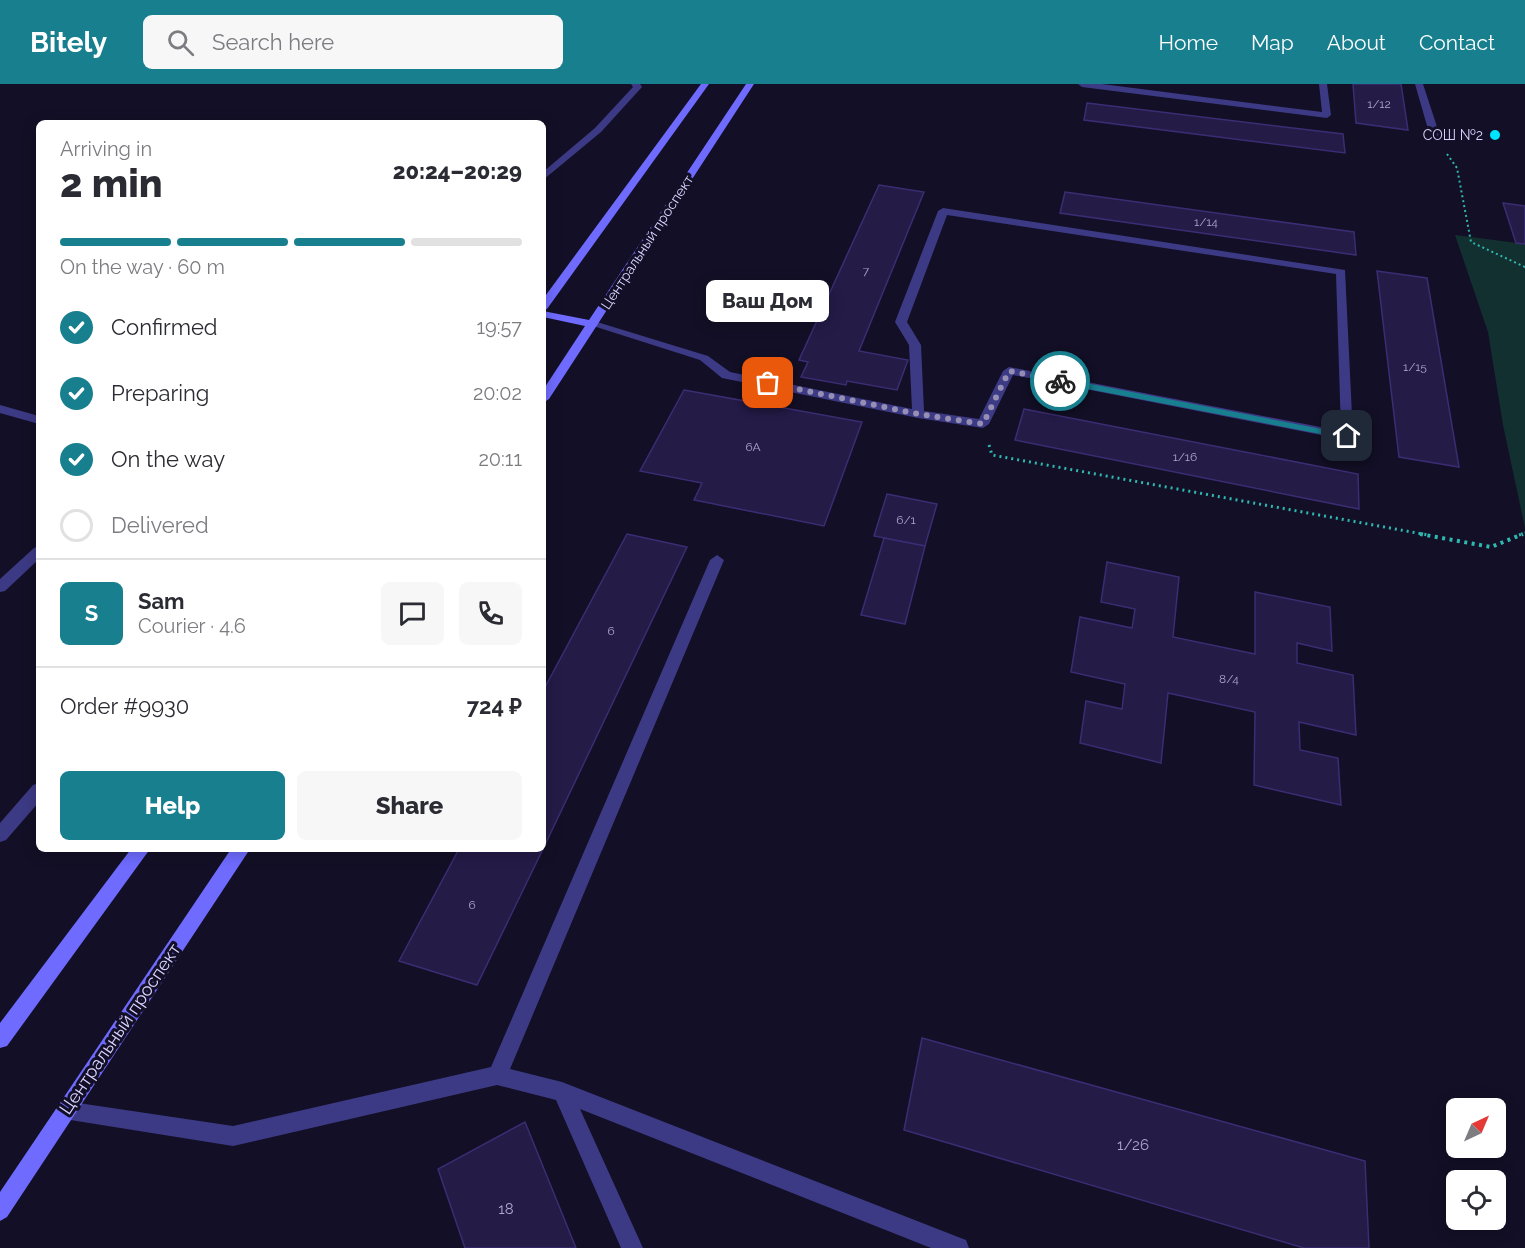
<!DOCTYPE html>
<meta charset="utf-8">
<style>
:root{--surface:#fff;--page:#f7f7f7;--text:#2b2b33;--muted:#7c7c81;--line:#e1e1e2;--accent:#187f8f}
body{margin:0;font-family:Raleway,sans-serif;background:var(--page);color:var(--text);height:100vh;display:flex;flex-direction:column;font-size:22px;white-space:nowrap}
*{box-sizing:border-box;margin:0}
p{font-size:20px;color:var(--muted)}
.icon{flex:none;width:33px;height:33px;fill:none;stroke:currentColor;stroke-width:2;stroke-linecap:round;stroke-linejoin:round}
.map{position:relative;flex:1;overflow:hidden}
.drawer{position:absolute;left:36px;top:36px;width:510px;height:732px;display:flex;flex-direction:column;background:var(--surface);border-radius:9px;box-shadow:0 3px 15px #0003}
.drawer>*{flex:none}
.needle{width:39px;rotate:44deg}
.controls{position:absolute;left:1446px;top:1014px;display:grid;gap:12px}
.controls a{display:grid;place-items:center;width:60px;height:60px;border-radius:9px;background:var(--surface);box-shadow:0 3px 15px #0003;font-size:30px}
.pin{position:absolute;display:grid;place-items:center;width:51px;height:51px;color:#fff;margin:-26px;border-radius:12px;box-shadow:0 3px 9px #0006}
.courier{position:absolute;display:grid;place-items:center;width:60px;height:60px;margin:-30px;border:4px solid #187f8f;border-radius:50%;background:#fff;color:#222;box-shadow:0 2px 8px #0007}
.bubble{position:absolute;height:42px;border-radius:9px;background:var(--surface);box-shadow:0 3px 15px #0003;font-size:20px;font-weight:800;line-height:42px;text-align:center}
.headline em{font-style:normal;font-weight:800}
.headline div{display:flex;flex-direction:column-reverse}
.headline{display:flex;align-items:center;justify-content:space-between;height:102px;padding:0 24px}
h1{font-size:39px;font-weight:800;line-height:45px}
.bar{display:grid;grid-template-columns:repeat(4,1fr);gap:9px 6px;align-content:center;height:72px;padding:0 24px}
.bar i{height:8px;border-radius:4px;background:var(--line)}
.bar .active{background:var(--accent)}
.bar p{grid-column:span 4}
.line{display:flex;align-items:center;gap:15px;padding:0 24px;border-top:2px solid var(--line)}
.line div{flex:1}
.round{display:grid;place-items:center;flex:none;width:63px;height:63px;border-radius:9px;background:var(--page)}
ol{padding:0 24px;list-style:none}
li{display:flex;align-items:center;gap:18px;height:66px}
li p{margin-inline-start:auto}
li .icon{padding:6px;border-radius:50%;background:var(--accent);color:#fff;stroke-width:4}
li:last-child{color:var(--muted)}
li i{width:33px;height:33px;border:3px solid var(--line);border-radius:50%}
.cta{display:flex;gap:12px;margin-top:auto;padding:12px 24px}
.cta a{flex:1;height:69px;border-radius:9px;background:var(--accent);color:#fff;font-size:24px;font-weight:800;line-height:69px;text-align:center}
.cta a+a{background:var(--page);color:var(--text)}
header{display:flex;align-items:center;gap:36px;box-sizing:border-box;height:84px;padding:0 30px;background:var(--accent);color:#fff}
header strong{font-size:28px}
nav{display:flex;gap:33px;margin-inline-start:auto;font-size:21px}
.search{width:420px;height:54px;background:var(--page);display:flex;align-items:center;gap:15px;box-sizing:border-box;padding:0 21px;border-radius:9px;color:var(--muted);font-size:22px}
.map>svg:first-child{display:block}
</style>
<header>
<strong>Bitely</strong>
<div class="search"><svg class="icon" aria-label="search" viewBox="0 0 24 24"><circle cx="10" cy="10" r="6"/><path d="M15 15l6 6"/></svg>Search here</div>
<nav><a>Home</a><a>Map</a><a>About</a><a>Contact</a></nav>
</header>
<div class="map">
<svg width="1525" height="1164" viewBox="0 0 1525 1164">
<rect width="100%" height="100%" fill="#130f26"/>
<!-- green -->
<polygon fill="#12302f" points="1455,151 1525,160 1525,444 1503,341 1488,248"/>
<!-- building -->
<g fill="#241b47" stroke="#3b2d73" stroke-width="1.5">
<polygon points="1353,0 1401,0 1408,46 1356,39"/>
<polygon points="1087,19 1343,50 1345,69 1084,36"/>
<polygon points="879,101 924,108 859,267 908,276 897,306 847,297 846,301 801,293 808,278 799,276"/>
<polygon points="1065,108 1354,148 1356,171 1060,129"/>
<polygon points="1503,119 1525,122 1525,160 1516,159"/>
<polygon points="1377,187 1427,194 1459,383 1399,373"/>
<polygon points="684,306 862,338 824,442 694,416 702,399 640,387"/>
<polygon points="1024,325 1358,390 1359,425 1015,356"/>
<polygon points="887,410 937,420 925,462 874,452"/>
<polygon points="627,450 687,463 543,765 543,607"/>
<polygon points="884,454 925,462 905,540 861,531"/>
<polygon points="1107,478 1179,493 1173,553 1255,570 1255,508 1330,523 1332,567 1297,559 1297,579 1353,591 1356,651 1299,638 1300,666 1338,674 1341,721 1254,701 1255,628 1168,609 1161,679 1080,659 1086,617 1122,625 1125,600 1071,588 1080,533 1132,544 1135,525 1101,518"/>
<polygon points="459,765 543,765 477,901 399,877"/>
<polygon points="922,954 1365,1077 1369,1164 1304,1164 904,1046"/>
<polygon points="525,1038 576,1164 465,1164 438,1085"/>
</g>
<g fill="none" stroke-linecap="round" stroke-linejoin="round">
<!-- path-far2 -->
<polyline stroke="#2fb8b0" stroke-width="2" stroke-dasharray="2 3" stroke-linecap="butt" points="1447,70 1457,84 1471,158 1525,183"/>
<!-- path-far1 -->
<g stroke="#2fb8b0" stroke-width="3" stroke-dasharray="2 4" stroke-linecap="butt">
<polyline points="989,361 992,371 1428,451"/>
<polyline points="1519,451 1525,449"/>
</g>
<!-- path -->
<polyline stroke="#2fb8b0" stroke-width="4" stroke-dasharray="3 4.5" stroke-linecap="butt" points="1420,450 1491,463 1523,450"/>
<!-- service -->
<g fill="#3d3a85" fill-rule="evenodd">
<polygon points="631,0 640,0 642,3 601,48 543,96 543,88 595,44 633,3"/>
<polygon points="1078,0 1102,0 1322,28 1319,0 1327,0 1331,31 1327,34 1082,3"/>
<polygon points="1415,0 1423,0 1440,52 1438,54 1430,52"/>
<path d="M943,124L1345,186L1353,352L1347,356L1013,291L989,340L983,344L918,334L722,294L700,276L587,240L589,238H597L708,272L730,288L912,325L909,261L895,238L938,127ZM947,131L1336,190L1341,347L1009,283L1003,287L979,335L924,327L921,261L907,238Z"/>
<polygon points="0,321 39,332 39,340 0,329"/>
<polygon points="39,462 39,475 5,507 0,508 0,495 34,464"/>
<polygon points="717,471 724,476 510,985 562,998 958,1153 966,1156 969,1164 931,1164 580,1025 643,1164 621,1164 556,1016 497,1001 233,1062 58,1034 55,1027 58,1020 65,1017 233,1042 491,983 710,476"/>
<polygon points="39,699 39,718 6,756 0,758 0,739 33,701"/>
</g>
<!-- secondary -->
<g fill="#6f6bff" fill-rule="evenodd">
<polygon points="701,0 709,0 547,225 543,226 543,215"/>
<polygon points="746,0 754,0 549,315 543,319 543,306 585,242 543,233 543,227 589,236"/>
<polygon points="131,765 150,765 7,962 0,964 0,939"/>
<polygon points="231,765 250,765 7,1133 0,1137 0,1108"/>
</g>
</g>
<!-- route -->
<polygon fill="#187f8f" points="1060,294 1347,350 1351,352 1347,355 1057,299 1056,297"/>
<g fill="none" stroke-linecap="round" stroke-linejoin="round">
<!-- done -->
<polyline stroke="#948fb3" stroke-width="6" stroke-dasharray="0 10.8" points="768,299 918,330 983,340 1009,287 1060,297"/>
</g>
<!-- markers -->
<circle fill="#00e5ff" stroke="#130f26" stroke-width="2" cx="1495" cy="51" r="6"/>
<g text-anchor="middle" stroke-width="6" stroke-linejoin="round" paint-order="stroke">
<!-- number labels -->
<g font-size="12" fill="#aca6d1">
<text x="1379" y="24">1/12</text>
<text x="1206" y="142">1/14</text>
<text x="866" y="191">7</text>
<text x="1415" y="287">1/15</text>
<text x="753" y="367">6А</text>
<text x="1185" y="377">1/16</text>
<text x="906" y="440">6/1</text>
<text x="611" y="551">6</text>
<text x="1229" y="599">8/4</text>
<text x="472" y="825">6</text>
</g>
<!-- far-poi labels -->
<g font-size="14" fill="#d9d4ff" stroke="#130f26" text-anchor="end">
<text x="1483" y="56">СОШ №2</text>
</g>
<!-- far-street labels -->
<g font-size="14" fill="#d9d4ff" stroke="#130f26">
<text transform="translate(647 158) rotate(-57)" y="5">Центральный проспект</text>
</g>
<!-- near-number labels -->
<g font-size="15" fill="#aca6d1">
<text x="1133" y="1066">1/26</text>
<text x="506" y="1130">18</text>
</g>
<!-- near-street labels -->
<g font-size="18" fill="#d9d4ff" stroke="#130f26">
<text transform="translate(120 945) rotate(-56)" y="6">Центральный проспект</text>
</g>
</g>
</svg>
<div class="controls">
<a><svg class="needle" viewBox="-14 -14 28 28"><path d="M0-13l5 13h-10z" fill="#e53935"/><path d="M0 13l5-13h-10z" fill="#7c7c81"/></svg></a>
<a><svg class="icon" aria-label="locate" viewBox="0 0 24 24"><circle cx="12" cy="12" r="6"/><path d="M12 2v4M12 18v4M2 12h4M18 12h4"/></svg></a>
</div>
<div class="pin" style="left:768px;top:299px;background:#ea580c"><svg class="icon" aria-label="bag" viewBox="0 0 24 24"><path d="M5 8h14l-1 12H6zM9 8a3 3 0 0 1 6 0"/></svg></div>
<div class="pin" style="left:1347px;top:352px;background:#1f2937"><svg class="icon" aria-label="home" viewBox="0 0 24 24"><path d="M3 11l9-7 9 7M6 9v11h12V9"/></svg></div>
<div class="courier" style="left:1060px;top:297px"><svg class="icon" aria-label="bike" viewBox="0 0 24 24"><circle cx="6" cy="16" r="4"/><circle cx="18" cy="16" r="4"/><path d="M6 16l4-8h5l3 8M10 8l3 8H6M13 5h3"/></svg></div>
<div class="bubble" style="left:706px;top:196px;width:123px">Ваш Дом</div>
<section class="drawer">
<div class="headline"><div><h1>2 min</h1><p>Arriving in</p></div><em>20:24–20:29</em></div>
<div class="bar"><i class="active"></i><i class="active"></i><i class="active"></i><i></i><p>On the way · 60 m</p></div>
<ol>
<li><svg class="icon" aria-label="check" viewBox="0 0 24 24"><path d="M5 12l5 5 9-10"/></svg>Confirmed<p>19:57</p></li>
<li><svg class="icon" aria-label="check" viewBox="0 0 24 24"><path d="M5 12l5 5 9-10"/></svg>Preparing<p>20:02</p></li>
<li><svg class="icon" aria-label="check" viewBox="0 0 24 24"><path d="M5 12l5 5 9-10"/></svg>On the way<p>20:11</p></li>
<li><i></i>Delivered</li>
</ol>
<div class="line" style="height:108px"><b class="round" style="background:var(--accent);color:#fff">S</b><div><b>Sam</b><p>Courier · 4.6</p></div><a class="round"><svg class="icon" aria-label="chat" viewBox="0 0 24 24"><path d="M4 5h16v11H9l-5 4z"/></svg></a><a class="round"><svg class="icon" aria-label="phone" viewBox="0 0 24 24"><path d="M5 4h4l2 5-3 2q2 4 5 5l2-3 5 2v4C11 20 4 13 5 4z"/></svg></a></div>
<div class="line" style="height:78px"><div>Order #9930</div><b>724 ₽</b></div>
<div class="cta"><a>Help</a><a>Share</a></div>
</section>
</div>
